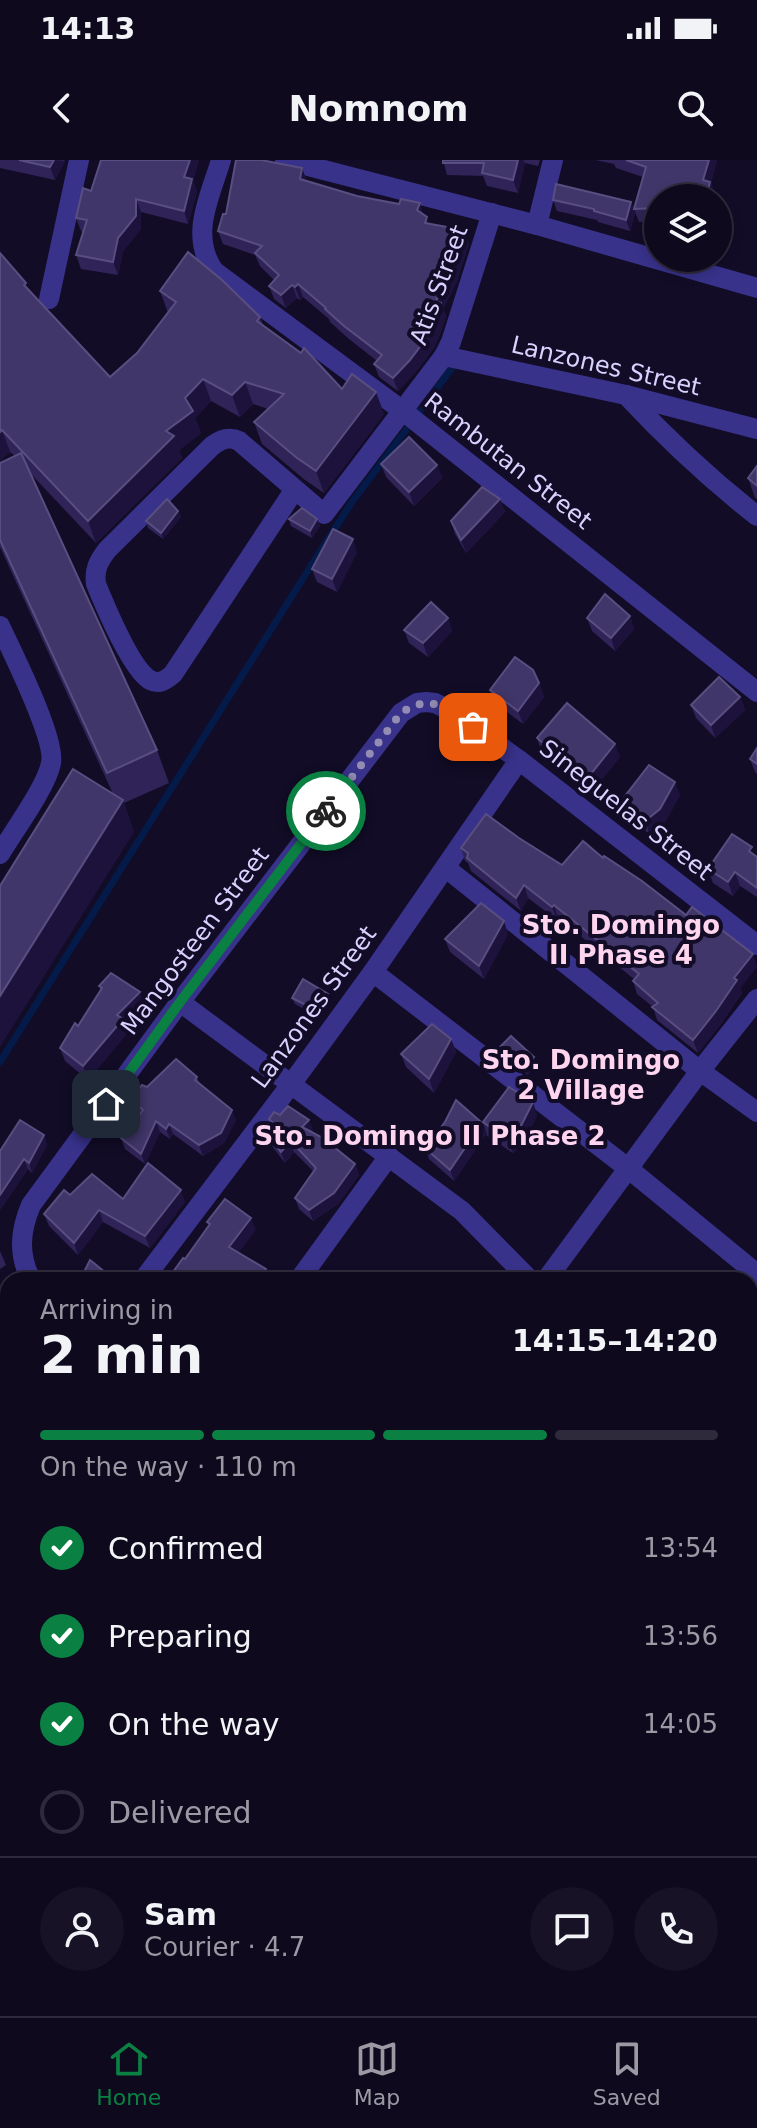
<!DOCTYPE html>
<meta charset="utf-8">
<style>
:root{--surface:#0e091d;--page:#171226;--text:#f1f3f6;--muted:#9b9aa4;--line:#2e2a3b;--accent:#0b8043}
body{margin:0;font-family:"DejaVu Sans",sans-serif;background:var(--page);color:var(--text);height:100vh;display:flex;flex-direction:column;font-size:30px;white-space:nowrap}
*{box-sizing:border-box;margin:0}
p{font-size:26px;color:var(--muted)}
.icon{flex:none;width:44px;height:44px;fill:none;stroke:currentColor;stroke-width:2;stroke-linecap:round;stroke-linejoin:round}
.map{position:relative;flex:1;overflow:hidden}
.sheet{position:absolute;left:0px;top:1112px;width:758px;height:744px;display:flex;flex-direction:column;background:var(--surface);border-radius:24px 24px 0 0;box-shadow:0 4px 12px #0003,0 0 0 2px var(--line)}
.sheet>*{flex:none}
.buttons{position:absolute;left:644px;top:24px;display:grid;gap:16px}
.buttons a{display:grid;place-items:center;width:88px;height:88px;border-radius:50%;background:var(--surface);box-shadow:0 4px 12px #0003,0 0 0 2px var(--line);font-size:40px}
.pin{position:absolute;display:grid;place-items:center;width:68px;height:68px;color:#fff;margin:-34px;border-radius:16px;box-shadow:0 4px 12px #0006}
.courier{position:absolute;display:grid;place-items:center;width:80px;height:80px;margin:-40px;border:6px solid #0b8043;border-radius:50%;background:#fff;color:#222;box-shadow:0 2px 10px #0007}
.head em{font-style:normal;font-weight:600}
.head div{display:flex;flex-direction:column-reverse}
.head{display:flex;align-items:center;justify-content:space-between;height:136px;padding:0 40px}
h1{font-size:52px;font-weight:600;line-height:60px}
.bar{display:grid;grid-template-columns:repeat(4,1fr);gap:12px 8px;align-content:center;height:96px;padding:0 40px}
.bar i{height:10px;border-radius:6px;background:var(--line)}
.bar .on{background:var(--accent)}
.bar p{grid-column:span 4}
.line{display:flex;align-items:center;gap:20px;padding:0 40px;border-top:2px solid var(--line)}
.line div{flex:1}
.round{display:grid;place-items:center;flex:none;width:84px;height:84px;border-radius:42px;background:var(--page)}
ol{padding:0 40px;list-style:none}
li{display:flex;align-items:center;gap:24px;height:88px}
li p{margin-inline-start:auto}
li .icon{padding:8px;border-radius:50%;background:var(--accent);color:#fff;stroke-width:4}
li:last-child{color:var(--muted)}
li i{width:44px;height:44px;border:4px solid var(--line);border-radius:50%}
.status{display:flex;justify-content:space-between;align-items:center;height:56px;padding:0 40px;background:var(--surface);direction:ltr}
.status svg{height:22px;fill:currentColor}
header{display:flex;justify-content:space-between;align-items:center;height:104px;padding:0 40px;background:var(--surface);font-size:36px;font-weight:600}
.dock{display:flex;justify-content:space-around;align-items:center;height:112px;border-top:2px solid var(--line);background:var(--surface);font-size:22px;color:var(--muted)}
.dock a{display:grid;justify-items:center;gap:4px}
.dock .on{color:var(--accent)}
.map>svg:first-child{display:block}
</style>
<div class="status"><b>14:13</b><svg viewBox="0 0 49 12"><path d="M0 12V9h3v3zM5 12V6h3v6zM10 12V3h3v9zM15 12V0h3v12zM26 1h20v11H26zM47 4h2v5h-2z"/></svg></div>
<header><svg class="icon" aria-label="back" viewBox="0 0 24 24"><path d="M15 5l-7 7 7 7"/></svg>Nomnom<svg class="icon" aria-label="search" viewBox="0 0 24 24"><circle cx="10" cy="10" r="6"/><path d="M15 15l6 6"/></svg></header>
<div class="map">
<svg width="757" height="1856" viewBox="0 0 757 1856">
<rect width="100%" height="100%" fill="#120c27"/>
<g fill="none" stroke-linecap="round" stroke-linejoin="round">
<!-- stream -->
<g stroke="#041a48" stroke-width="7">
<polyline points="420,251 452,208"/>
<polyline points="0,902 312,404 352,342 406,270"/>
</g>
<!-- minor -->
<g stroke="#38328b" stroke-width="20">
<path d="M221,0C210,37 189,75 214,111L403,251L757,532"/>
<polyline points="285,0 537,65 757,128"/>
<polyline points="537,65 553,0"/>
<polyline points="49,139 79,0"/>
<polyline points="444,196 626,235 757,269"/>
<path d="M626,235C667,279 710,319 757,356"/>
<path d="M295,329L173,514C166,520 159,525 150,520C131,509 105,446 96,424C94,410 98,402 107,390L212,286C221,279 229,276 239,281L324,354L444,196L451,182L492,53"/>
<path d="M0,466C12,492 56,579 51,603C47,626 13,672 0,694"/>
<polyline points="446,708 700,911 757,952"/>
<polyline points="373,812 629,1009 757,1114"/>
<polyline points="180,842 462,1051 530,1120"/>
<path d="M31,1120C18,1094 20,1071 31,1045L180,842L401,553L417,543L426,542L435,543L451,551L519,600L757,785"/>
<polyline points="143,1120 292,923 373,812 519,600"/>
<polyline points="299,1120 389,996"/>
<polyline points="546,1120 700,911 757,839"/>
<polyline points="750,1138 757,1131"/>
<polyline points="750,1370 757,1378"/>
<polyline points="0,1385 8,1401"/>
<polyline points="750,1444 757,1438"/>
<polyline points="0,1539 8,1534"/>
<polyline points="750,1619 757,1613"/>
<polyline points="0,1708 8,1703"/>
<polyline points="750,1819 757,1813"/>
<polyline points="230,1848 234,1856"/>
<polyline points="392,1848 395,1856"/>
<polyline points="75,1856 86,1848"/>
<polyline points="506,1856 517,1848"/>
<polyline points="706,1856 716,1848"/>
</g>
</g>
<!-- wall -->
<g fill="#2f2357">
<polygon points="0,0 64,0 65,1 55,20 0,8"/>
<polygon points="101,0 199,0 193,20 197,32 188,64 141,52 141,69 123,91 118,115 81,109 76,95 83,72 81,71 76,58 91,31"/>
<polygon points="443,0 540,0 538,6 525,3 518,33 487,26 483,16 447,15"/>
<polygon points="595,0 717,0 711,22 715,35 658,38 658,61 639,62 634,49 643,17 616,8 614,4"/>
<polygon points="307,21 424,55 429,64 469,83 457,121 443,149 446,156 439,177 433,189 415,213 398,231 379,217 374,204 377,201 349,179 330,162 329,159 303,137 300,140 297,138 286,148 274,139 269,126 274,120 260,106 255,95 223,84 218,71 226,54"/>
<polygon points="553,40 631,42 635,53 630,71 598,62 597,60 557,51"/>
<polygon points="0,93 28,130 110,217 137,193 168,153 160,131 260,157 263,165 342,229 384,254 324,333 305,320 262,284 254,262 268,249 253,244 240,257 211,241 195,258 201,273 179,290 182,298 96,383 29,312 157,590 169,623 124,643 134,672 113,634 0,387 0,303 15,296 10,292 0,301"/>
<polygon points="381,304 437,305 442,318 414,346 386,317"/>
<polygon points="757,306 757,339 755,338 748,318"/>
<polygon points="500,339 505,352 466,393 455,374 451,361"/>
<polygon points="178,351 181,357 163,379 148,368 146,361"/>
<polygon points="289,359 317,359 320,366 312,378 291,366"/>
<polygon points="357,392 337,432 317,422 312,409"/>
<polygon points="630,456 634,469 615,491 592,471 587,458"/>
<polygon points="448,458 452,471 428,497 409,483 404,470"/>
<polygon points="539,523 544,537 523,564 495,543 490,530"/>
<polygon points="740,537 745,550 715,578 696,558 691,545"/>
<polygon points="537,578 620,597 591,633 541,591"/>
<polygon points="757,588 757,614 755,612 750,599"/>
<polygon points="680,635 665,662 650,674 623,658 618,645"/>
<polygon points="519,678 740,829 742,833 721,864 698,893 657,860 653,847 637,834 633,821 634,819 558,758 557,760 528,738 521,751 471,711 468,703 465,701 461,688"/>
<polygon points="755,696 757,697 757,737 740,726 733,736 713,723 708,709"/>
<polygon points="508,774 484,819 450,792 445,779"/>
<polygon points="99,826 144,845 125,865 128,872 88,920 65,901 60,888 78,866 101,830"/>
<polygon points="328,834 330,840 315,855 295,844 292,838"/>
<polygon points="451,879 456,892 434,933 406,907 401,894"/>
<polygon points="499,888 537,904 528,915 502,895"/>
<polygon points="197,917 200,924 236,960 224,983 203,996 173,974 170,979 160,972 145,1004 125,989 121,978 139,955 133,951 130,940 147,927"/>
<polygon points="280,955 309,960 313,971 312,972 355,1004 359,1015 338,1044 313,1061 299,1049 295,1038 313,1011 294,992 285,1003 269,982 265,971 271,965 269,959"/>
<polygon points="537,955 525,981 513,993 487,976 483,962"/>
<polygon points="486,974 454,1021 429,999 425,988"/>
<polygon points="44,975 47,985 32,1013 28,1009 0,1050 0,991"/>
<polygon points="70,1035 123,1039 185,1042 150,1088 103,1062 78,1095 49,1066 44,1054"/>
<polygon points="0,1091 6,1105 0,1109"/>
<polygon points="8,1455 8,1513 0,1490"/>
<polygon points="8,1558 8,1580 1,1564"/>
<polygon points="8,1615 8,1655 0,1647 0,1616"/>
<polygon points="8,1848 40,1848 36,1852 37,1856 0,1856"/>
</g>
<!-- shaded-wall -->
<g fill="#1c123c">
<polygon points="54,0 65,1 55,20 50,7"/>
<polygon points="190,0 199,0 193,20 197,32 188,64 184,51 184,17"/>
<polygon points="518,0 523,0 525,3 518,33 513,20"/>
<polygon points="709,0 717,0 711,22 715,35 714,38 706,38 703,20"/>
<polygon points="302,8 307,21 300,19"/>
<polygon points="136,39 141,52 141,69 123,91 118,115 113,102 118,78"/>
<polygon points="631,42 635,53 630,71 626,60"/>
<polygon points="420,43 424,56 417,50"/>
<polygon points="464,70 469,83 457,121 443,149 446,156 439,177 433,189 415,213 398,231 393,218 436,141"/>
<polygon points="298,124 303,137 300,140 295,127"/>
<polygon points="292,125 297,138 286,148 281,135"/>
<polygon points="203,219 211,241 195,258 201,273 179,290 182,298 96,383 88,361 166,271 185,238"/>
<polygon points="245,222 253,244 240,257 232,235"/>
<polygon points="376,232 384,254 324,333 316,311"/>
<polygon points="2,270 10,292 0,301 0,272"/>
<polygon points="437,305 442,318 414,346 409,332"/>
<polygon points="500,339 505,352 466,393 461,380"/>
<polygon points="178,351 181,357 163,379 161,373"/>
<polygon points="317,359 320,366 312,378 310,371"/>
<polygon points="353,379 357,392 337,432 332,419"/>
<polygon points="630,456 634,469 615,491 611,478"/>
<polygon points="448,458 452,471 428,497 423,483"/>
<polygon points="539,523 544,537 523,564 518,551"/>
<polygon points="740,537 745,550 715,578 711,565"/>
<polygon points="615,584 620,597 591,633 586,620"/>
<polygon points="675,622 680,635 665,662 650,674 645,661"/>
<polygon points="123,640 134,672 0,887 0,836"/>
<polygon points="735,712 740,726 733,736 728,722"/>
<polygon points="524,725 528,738 521,751 516,738"/>
<polygon points="554,745 558,758 557,760 552,747"/>
<polygon points="504,761 508,774 484,819 479,806"/>
<polygon points="753,794 757,807 740,829 742,833 721,864 698,893 693,880 734,818"/>
<polygon points="140,832 144,845 125,865 128,872 88,920 83,906 117,855"/>
<polygon points="328,834 330,840 315,855 312,848"/>
<polygon points="451,879 456,892 434,933 429,919"/>
<polygon points="534,897 537,904 528,915 525,908"/>
<polygon points="533,942 537,955 525,981 513,993 508,980"/>
<polygon points="232,950 236,960 224,983 203,996 199,985"/>
<polygon points="309,960 313,971 306,978 302,967"/>
<polygon points="156,961 160,972 145,1004 141,994"/>
<polygon points="482,963 486,974 454,1021 450,1010"/>
<polygon points="169,964 173,974 170,979 166,969"/>
<polygon points="44,975 47,985 32,1013 29,1003"/>
<polygon points="291,981 294,992 285,1003 281,992"/>
<polygon points="24,999 28,1009 0,1050 0,1035"/>
<polygon points="355,1004 359,1015 338,1044 313,1061 309,1050"/>
<polygon points="181,1030 185,1042 150,1088 145,1076"/>
<polygon points="99,1050 103,1062 78,1095 74,1083"/>
<polygon points="251,1058 256,1070 233,1100 229,1087"/>
<polygon points="266,1109 270,1120 256,1120"/>
<polygon points="757,1200 757,1217 751,1222 750,1206"/>
<polygon points="8,1250 8,1265 0,1270 0,1255"/>
</g>
<!-- building -->
<g fill="#413669" stroke="#594e80" stroke-width="2">
<polygon points="19,0 54,0 50,7"/>
<polygon points="101,0 190,0 184,17 192,19 184,51 136,39 136,56 118,78 113,102 76,95 87,60 76,58 83,28 91,31"/>
<polygon points="236,0 261,0 302,8 300,19 357,36 399,44 401,39 420,43 417,50 427,57 425,63 464,70 452,108 436,141 441,143 434,164 428,176 410,200 393,218 374,204 382,195 344,166 325,149 326,148 298,124 295,127 292,125 281,135 269,126 279,115 255,93 262,86 218,71 223,54 226,54"/>
<polygon points="443,0 518,0 513,20 482,13 484,3 443,3"/>
<polygon points="626,0 709,0 703,20 710,22 706,38 658,38 658,48 634,49 646,7"/>
<polygon points="556,24 631,42 626,60 594,51 594,49 553,40"/>
<polygon points="188,92 222,120 260,157 257,161 301,193 304,188 342,229 352,214 376,232 316,311 297,298 254,262 284,234 245,222 232,235 203,219 185,238 193,251 166,271 174,276 88,361 2,270 0,272 0,93 26,123 24,125 110,217 137,193 176,142 160,131"/>
<polygon points="409,277 437,305 409,332 381,304"/>
<polygon points="21,293 157,590 107,613 0,380 0,303"/>
<polygon points="757,306 757,326 748,318"/>
<polygon points="482,327 500,339 461,380 451,361"/>
<polygon points="167,339 178,351 161,373 146,361"/>
<polygon points="302,348 317,359 310,371 289,359"/>
<polygon points="333,369 353,379 332,419 312,409"/>
<polygon points="605,434 630,456 611,478 587,458"/>
<polygon points="431,442 448,458 423,483 404,470"/>
<polygon points="515,497 533,510 539,523 518,551 490,530"/>
<polygon points="719,517 740,537 711,565 691,545"/>
<polygon points="567,543 615,584 586,620 537,578"/>
<polygon points="757,588 757,604 750,599"/>
<polygon points="649,605 675,622 660,649 645,661 618,645"/>
<polygon points="73,609 123,640 0,836 0,726"/>
<polygon points="486,654 519,678 562,705 583,681 603,698 604,696 642,721 686,755 692,747 753,794 734,818 737,820 716,851 693,880 652,847 658,843 633,821 639,814 554,745 552,747 524,725 516,738 467,698 468,693 461,688"/>
<polygon points="732,674 752,687 749,691 757,697 757,728 735,712 728,722 708,709"/>
<polygon points="481,743 504,761 479,806 445,779"/>
<polygon points="111,813 140,832 117,855 123,859 83,906 60,888 75,863 78,866 102,828 99,826"/>
<polygon points="303,819 328,834 312,848 292,838"/>
<polygon points="432,864 451,879 429,919 401,894"/>
<polygon points="511,876 534,897 525,908 499,888"/>
<polygon points="176,899 197,917 195,920 232,950 221,973 199,985 169,964 166,969 156,961 141,994 121,978 143,950 130,940 142,925 147,927"/>
<polygon points="509,927 533,942 520,968 508,980 483,962"/>
<polygon points="456,940 482,963 450,1010 425,988 445,962"/>
<polygon points="288,946 309,960 302,967 323,978 355,1004 334,1033 309,1050 295,1038 316,1008 291,981 281,992 265,971 273,963 269,959 274,952 280,955"/>
<polygon points="20,960 44,975 29,1003 24,999 0,1035 0,991"/>
<polygon points="148,1003 181,1030 145,1076 99,1050 74,1083 44,1054 64,1030 70,1035 92,1014 123,1039"/>
<polygon points="225,1039 251,1058 229,1087 266,1109 256,1120 230,1120 221,1114 217,1120 156,1120 160,1114 168,1119 183,1098 185,1099 210,1064 207,1062"/>
<polygon points="90,1100 111,1117 110,1120 80,1120"/>
<polygon points="321,1115 327,1120 316,1120"/>
<polygon points="8,1139 8,1250 0,1255 0,1190 2,1189 0,1184 0,1144"/>
<polygon points="750,1175 757,1181 757,1200 750,1206"/>
<polygon points="8,1455 8,1498 3,1500 0,1490 0,1458"/>
<polygon points="8,1558 8,1574 1,1564"/>
<polygon points="5,1612 8,1615 8,1647 0,1639 0,1616"/>
<polygon points="8,1724 8,1848 33,1848 35,1850 25,1856 0,1856 0,1729"/>
</g>
<g fill="none" stroke-linecap="round" stroke-linejoin="round">
<!-- done -->
<path stroke="#938db3" stroke-width="8" stroke-dasharray="0 14.4" d="M326,651L401,553C431,532 447,549 473,567"/>
<!-- route -->
<polyline stroke="#0b8043" stroke-width="10" points="106,944 180,842 326,651"/>
</g>
<g text-anchor="middle" stroke-width="8" stroke-linejoin="round" paint-order="stroke">
<!-- street labels -->
<g font-size="24" fill="#d9d2ff" stroke="#120c27">
<text transform="translate(439 125) rotate(-70)" y="8">Atis Street</text>
<text transform="translate(606 206) rotate(13)" y="8">Lanzones Street</text>
<text transform="translate(508 301) rotate(38)" y="8">Rambutan Street</text>
<text transform="translate(626 650) rotate(38)" y="8">Sineguelas Street</text>
<text transform="translate(195 781) rotate(-53)" y="8">Mangosteen Street</text>
<text transform="translate(314 847) rotate(-54)" y="8">Lanzones Street</text>
</g>
<!-- neighbourhood labels -->
<g font-size="26" font-weight="bold" fill="#ffd4ee" stroke="#120c27">
<text x="621" y="774">Sto. Domingo<tspan x="621" dy="30">II Phase 4</tspan></text>
<text x="581" y="909">Sto. Domingo<tspan x="581" dy="30">2 Village</tspan></text>
<text x="430" y="985">Sto. Domingo II Phase 2</text>
</g>
</g>
</svg>
<div class="buttons">
<a><svg class="icon" aria-label="layers" viewBox="0 0 24 24"><path d="M12 4l9 5-9 5-9-5zM3 14l9 5 9-5"/></svg></a>
</div>
<div class="pin" style="left:473px;top:567px;background:#ea580c"><svg class="icon" aria-label="bag" viewBox="0 0 24 24"><path d="M5 8h14l-1 12H6zM9 8a3 3 0 0 1 6 0"/></svg></div>
<div class="pin" style="left:106px;top:944px;background:#1f2937"><svg class="icon" aria-label="home" viewBox="0 0 24 24"><path d="M3 11l9-7 9 7M6 9v11h12V9"/></svg></div>
<div class="courier" style="left:326px;top:651px"><svg class="icon" aria-label="bike" viewBox="0 0 24 24"><circle cx="6" cy="16" r="4"/><circle cx="18" cy="16" r="4"/><path d="M6 16l4-8h5l3 8M10 8l3 8H6M13 5h3"/></svg></div>
<section class="sheet">
<div class="head"><div><h1>2 min</h1><p>Arriving in</p></div><em>14:15–14:20</em></div>
<div class="bar"><i class="on"></i><i class="on"></i><i class="on"></i><i></i><p>On the way · 110 m</p></div>
<ol>
<li><svg class="icon" aria-label="check" viewBox="0 0 24 24"><path d="M5 12l5 5 9-10"/></svg>Confirmed<p>13:54</p></li>
<li><svg class="icon" aria-label="check" viewBox="0 0 24 24"><path d="M5 12l5 5 9-10"/></svg>Preparing<p>13:56</p></li>
<li><svg class="icon" aria-label="check" viewBox="0 0 24 24"><path d="M5 12l5 5 9-10"/></svg>On the way<p>14:05</p></li>
<li><i></i>Delivered</li>
</ol>
<div class="line" style="height:144px"><a class="round"><svg class="icon" aria-label="person" viewBox="0 0 24 24"><circle cx="12" cy="8" r="4"/><path d="M4 21q1-7 8-7t8 7"/></svg></a><div><b>Sam</b><p>Courier · 4.7</p></div><a class="round"><svg class="icon" aria-label="chat" viewBox="0 0 24 24"><path d="M4 5h16v11H9l-5 4z"/></svg></a><a class="round"><svg class="icon" aria-label="phone" viewBox="0 0 24 24"><path d="M5 4h4l2 5-3 2q2 4 5 5l2-3 5 2v4C11 20 4 13 5 4z"/></svg></a></div>
</section>
</div>
<nav class="dock">
<a class="on"><svg class="icon" aria-label="home" viewBox="0 0 24 24"><path d="M3 11l9-7 9 7M6 9v11h12V9"/></svg>Home</a>
<a><svg class="icon" aria-label="map" viewBox="0 0 24 24"><path d="M3 6l6-2 6 2 6-2v14l-6 2-6-2-6 2zM9 4v14M15 6v14"/></svg>Map</a>
<a><svg class="icon" aria-label="saved" viewBox="0 0 24 24"><path d="M7 4h10v16l-5-4-5 4z"/></svg>Saved</a>
</nav>
